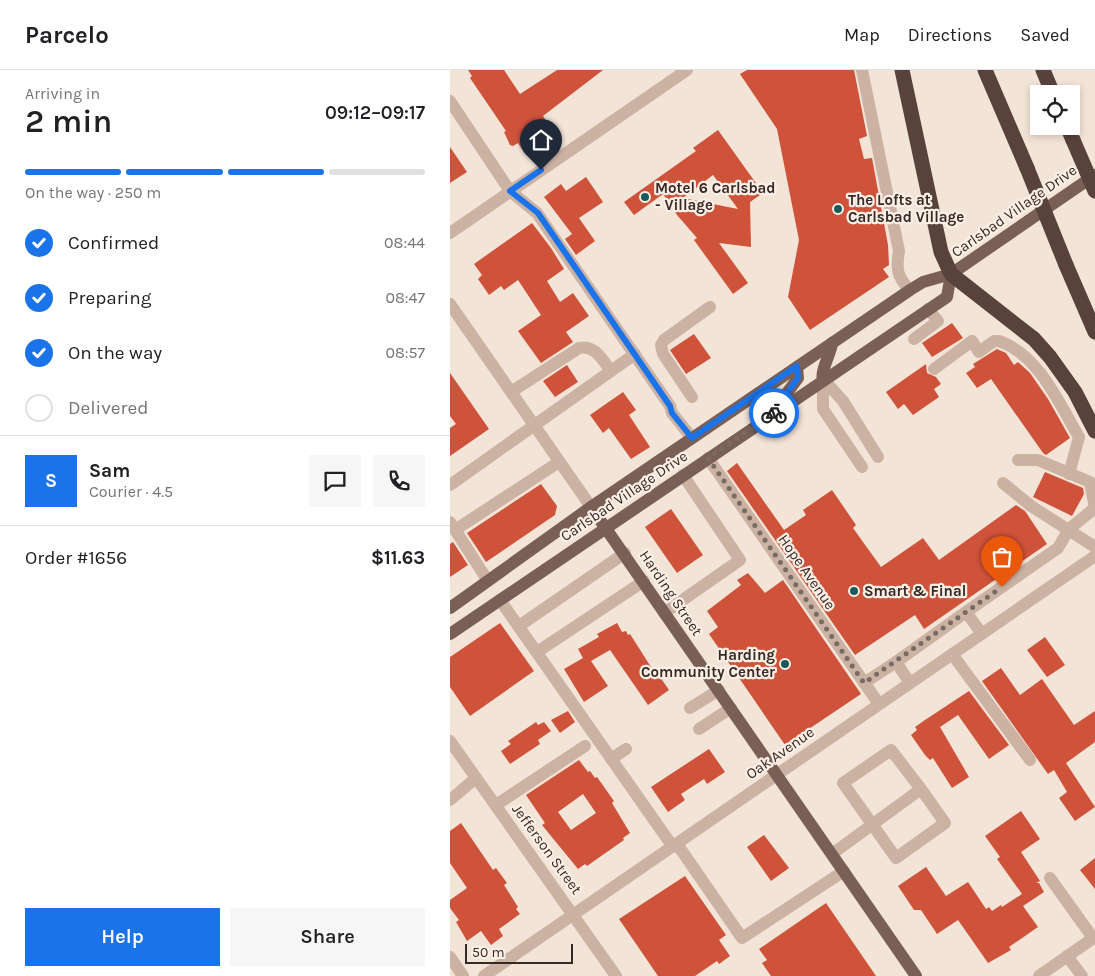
<!DOCTYPE html>
<meta charset="utf-8">
<style>
:root{--surface:#fff;--page:#f6f6f6;--text:#202124;--muted:#757577;--line:#e0e0e0;--accent:#1a73e8}
body{margin:0;font-family:Karla,sans-serif;background:var(--page);color:var(--text);height:100vh;display:flex;flex-direction:column;font-size:19px;white-space:nowrap}
*{box-sizing:border-box;margin:0}
p{font-size:16px;color:var(--muted)}
.icon{flex:none;width:28px;height:28px;fill:none;stroke:currentColor;stroke-width:2;stroke-linecap:round;stroke-linejoin:round}
.map{position:relative;flex:1;overflow:hidden}
.panel{display:flex;flex-direction:column;background:var(--surface);width:450px}
.panel>*{flex:none}
.tools{position:absolute;left:580px;top:15px;display:grid;gap:10px}
.tools a{display:grid;place-items:center;width:50px;height:50px;border-radius:0px;background:var(--surface);box-shadow:0 2px 8px #0003;font-size:25px}
.scale{position:absolute;left:15px;bottom:12px;width:108px;box-sizing:border-box;padding-left:5px;border:2px solid #362a26;border-top:0;font-size:14px;line-height:18px;white-space:nowrap;color:#362a26;-webkit-text-stroke:4px #fbefe5;paint-order:stroke}
.pin{position:absolute;display:grid;place-items:center;width:42px;height:42px;color:#fff;margin:-51px -21px;border-radius:50% 50% 50% 0;rotate:-45deg;box-shadow:0 0 5px #0007}
.pin .icon{rotate:45deg}
.courier{position:absolute;display:grid;place-items:center;width:50px;height:50px;margin:-25px;border:4px solid #1a73e8;border-radius:50%;background:#fff;color:#222;box-shadow:0 1px 6px #0007}
.headline em{font-style:normal;font-weight:600}
.headline div{display:flex;flex-direction:column-reverse}
.headline{display:flex;align-items:center;justify-content:space-between;height:85px;padding:0 25px}
h1{font-size:32px;font-weight:600;line-height:38px}
.bar{display:grid;grid-template-columns:repeat(4,1fr);gap:8px 5px;align-content:center;height:60px;padding:0 25px}
.bar i{height:6px;border-radius:4px;background:var(--line)}
.bar .on{background:var(--accent)}
.bar p{grid-column:span 4}
.line{display:flex;align-items:center;gap:12px;padding:0 25px;border-top:1px solid var(--line)}
.line div{flex:1}
.round{display:grid;place-items:center;flex:none;width:52px;height:52px;border-radius:0px;background:var(--page)}
ol{padding:0 25px;list-style:none}
li{display:flex;align-items:center;gap:15px;height:55px}
li p{margin-inline-start:auto}
li .icon{padding:5px;border-radius:50%;background:var(--accent);color:#fff;stroke-width:4}
li:last-child{color:var(--muted)}
li i{width:28px;height:28px;border:2px solid var(--line);border-radius:50%}
.cta{display:flex;gap:10px;margin-top:auto;padding:10px 25px}
.cta a{flex:1;height:58px;border-radius:0px;background:var(--accent);color:#fff;font-size:20px;font-weight:600;line-height:58px;text-align:center}
.cta a+a{background:var(--page);color:var(--text)}
header{display:flex;align-items:center;gap:30px;box-sizing:border-box;height:70px;padding:0 25px;background:var(--surface);border-bottom:1px solid var(--line)}
header strong{font-size:24px}
nav{display:flex;gap:28px;margin-inline-start:auto;font-size:18px}
main{display:flex;flex:1;min-height:0}
.map>svg:first-child{display:block}
</style>
<header>
<strong>Parcelo</strong>
<nav><a>Map</a><a>Directions</a><a>Saved</a></nav>
</header>
<main>
<section class="panel">
<div class="headline"><div><h1>2 min</h1><p>Arriving in</p></div><em>09:12–09:17</em></div>
<div class="bar"><i class="on"></i><i class="on"></i><i class="on"></i><i></i><p>On the way · 250 m</p></div>
<ol>
<li><svg class="icon" aria-label="check" viewBox="0 0 24 24"><path d="M5 12l5 5 9-10"/></svg>Confirmed<p>08:44</p></li>
<li><svg class="icon" aria-label="check" viewBox="0 0 24 24"><path d="M5 12l5 5 9-10"/></svg>Preparing<p>08:47</p></li>
<li><svg class="icon" aria-label="check" viewBox="0 0 24 24"><path d="M5 12l5 5 9-10"/></svg>On the way<p>08:57</p></li>
<li><i></i>Delivered</li>
</ol>
<div class="line" style="height:90px"><b class="round" style="background:var(--accent);color:#fff">S</b><div><b>Sam</b><p>Courier · 4.5</p></div><a class="round"><svg class="icon" aria-label="chat" viewBox="0 0 24 24"><path d="M4 5h16v11H9l-5 4z"/></svg></a><a class="round"><svg class="icon" aria-label="phone" viewBox="0 0 24 24"><path d="M5 4h4l2 5-3 2q2 4 5 5l2-3 5 2v4C11 20 4 13 5 4z"/></svg></a></div>
<div class="line" style="height:65px"><div>Order #1656</div><b>$11.63</b></div>
<div class="cta"><a>Help</a><a>Share</a></div>
</section>
<div class="map">
<svg width="645" height="906" viewBox="0 0 645 906">
<rect width="100%" height="100%" fill="#f3e4d8"/>
<!-- building -->
<g fill="#cf523a" fill-rule="evenodd">
<polygon points="18,0 54,0 70,24 107,0 153,0 93,46 102,60 89,72 87,69 72,79 68,73 63,76 60,75 54,62 56,61 20,8 22,6"/>
<polygon points="297,0 404,0 417,66 409,69 414,89 422,88 438,175 439,195 433,199 439,207 360,260 338,227 349,170 327,59 290,4"/>
<path d="M268,60L313,123L300,132L301,177L269,173L298,213L283,224L244,170L247,168L227,145L213,124L184,145L174,132L246,81L243,78ZM263,105L288,139L233,128Z"/>
<polygon points="0,77 17,102 0,113"/>
<polygon points="136,107 153,132 129,148 145,171 126,185 115,169 122,164 94,127 111,114 116,121"/>
<polygon points="82,153 101,178 114,199 97,211 110,232 123,223 139,246 116,262 123,272 91,293 68,261 91,245 68,210 54,220 51,216 39,225 28,209 32,205 24,194"/>
<polygon points="502,253 513,268 482,287 472,273"/>
<polygon points="244,264 261,288 236,304 220,280"/>
<polygon points="547,279 556,283 564,295 568,292 580,303 598,329 620,368 596,385 593,383 541,309 527,318 516,303 525,297 523,294"/>
<polygon points="476,294 477,303 486,307 491,314 484,319 489,327 463,345 454,334 448,339 436,322"/>
<polygon points="117,295 128,312 105,327 93,311"/>
<polygon points="0,303 39,359 0,386 0,358 6,354 0,346"/>
<polygon points="173,322 186,340 179,345 200,377 181,389 159,358 153,363 140,345"/>
<polygon points="287,393 334,460 356,445 353,440 382,420 406,455 403,458 431,497 473,468 489,490 566,435 575,441 597,474 474,559 465,545 405,585 277,401"/>
<polygon points="595,402 633,418 634,424 622,446 583,427"/>
<polygon points="91,414 107,436 105,445 36,492 17,463"/>
<polygon points="221,439 253,485 227,503 195,457"/>
<polygon points="3,472 18,495 0,507 0,474"/>
<polygon points="298,503 315,523 333,510 411,624 335,675 259,564 268,557 257,541 291,515 287,510"/>
<polygon points="50,553 84,601 20,646 0,617 0,587"/>
<polygon points="167,553 172,562 176,561 178,565 180,564 208,608 210,607 219,620 198,635 160,580 141,591 158,616 134,632 114,599 133,588 128,579 149,567 147,564"/>
<polygon points="595,567 615,595 597,607 577,580"/>
<polygon points="551,598 570,625 592,609 624,655 645,641 645,672 616,693 645,737 625,751 609,728 617,722 604,700 598,704 532,611"/>
<polygon points="519,621 559,675 539,689 508,645 490,657 519,707 502,718 483,688 480,690 475,685 461,665 467,660 465,657 475,650"/>
<polygon points="118,641 125,652 110,663 101,650"/>
<polygon points="86,652 88,655 94,652 101,661 88,670 90,674 60,694 51,681 61,674 58,671"/>
<polygon points="259,679 275,702 257,714 254,709 231,724 235,730 218,742 201,717"/>
<path d="M129,690L138,702L140,701L145,708L147,707L164,731L162,733L180,763L173,768L174,770L137,796L135,794L128,799L92,755L95,753L76,725ZM133,724L146,743L121,760L108,742Z"/>
<polygon points="571,741 590,769 571,782 590,811 586,813 589,813 594,822 573,836 588,857 559,877 561,880 538,893 508,850 487,864 471,840 464,840 448,816 476,797 496,826 518,812 536,839 539,837 542,841 551,835 552,837 572,824 547,789 550,787 535,766"/>
<polygon points="11,753 43,800 46,798 57,813 54,815 68,837 66,839 70,844 49,859 53,866 41,875 31,861 17,871 6,852 9,850 0,838 0,830 17,818 0,793 0,761"/>
<polygon points="314,765 339,798 321,811 297,777"/>
<polygon points="645,788 645,819 630,800"/>
<polygon points="235,806 276,865 269,870 280,886 269,894 267,891 245,906 208,906 169,849"/>
<polygon points="376,833 426,906 321,906 312,893 317,890 309,879"/>
</g>
<g fill="none" stroke-linecap="round" stroke-linejoin="round">
<!-- minor -->
<g stroke="#ccb2a3" stroke-width="12">
<path d="M412,0L449,181C446,199 447,207 460,220"/>
<polyline points="0,31 60,121 87,143 220,336 222,343 242,368"/>
<polyline points="0,163 237,0"/>
<polyline points="0,234 141,437"/>
<polyline points="464,269 488,251 478,239"/>
<path d="M484,299L522,271L529,282L544,271H549C588,284 609,333 629,367L619,404"/>
<polyline points="373,309 373,339 412,397"/>
<polyline points="373,309 393,331 428,387"/>
<path d="M61,322L129,278C145,275 152,289 161,301"/>
<polyline points="242,327 213,284 211,275 214,270 260,237"/>
<polyline points="258,388 429,634"/>
<polyline points="568,390 588,390 640,412 645,438"/>
<polyline points="553,413 581,436 645,477"/>
<polyline points="0,415 185,284"/>
<polyline points="0,452 38,511"/>
<polyline points="5,460 109,392"/>
<polyline points="50,530 223,777"/>
<polyline points="214,543 290,490 233,405"/>
<polyline points="69,556 175,483"/>
<polyline points="532,564 516,542 608,478 619,459 645,438"/>
<polyline points="87,582 194,511"/>
<polyline points="502,584 580,690"/>
<polyline points="414,613 446,592"/>
<polyline points="460,613 446,592 516,542"/>
<polyline points="240,638 269,620"/>
<polyline points="249,659 281,638"/>
<polyline points="0,671 166,906"/>
<polyline points="161,689 176,679"/>
<polyline points="0,730 26,708"/>
<polyline points="46,735 135,676"/>
<polyline points="227,774 292,868 394,801"/>
<path d="M382,784C412,762 441,741 471,719L441,680L393,713L446,788L495,753L471,719"/>
<polyline points="600,808 643,868"/>
<polyline points="617,886 632,906"/>
<polyline points="0,887 13,906"/>
<polyline points="34,906 645,486"/>
<polyline points="589,906 645,867"/>
</g>
<!-- major -->
<g stroke="#7a5f56" stroke-width="12">
<path d="M373,309C370,301 381,284 382,273"/>
<polyline points="335,335 334,327 348,308 347,297"/>
<polyline points="141,437 466,906"/>
<polyline points="0,538 141,437 460,220 473,212 501,204 645,105"/>
<polyline points="0,564 497,227 501,204"/>
</g>
<!-- highway -->
<g stroke="#58423c" stroke-width="15">
<polyline points="452,0 491,182 501,204 584,269 600,287 625,322 645,361"/>
<polyline points="535,0 577,98"/>
<polyline points="593,0 603,24"/>
<polyline points="617,56 623,70"/>
<polyline points="616,195 645,262"/>
</g>
<!-- highway-bridge -->
<g stroke="#58423c" stroke-width="15">
<polyline points="623,70 645,121"/>
<polyline points="577,98 616,195"/>
</g>
</g>
<g fill="none" stroke-linecap="round" stroke-linejoin="round">
<!-- done -->
<polyline stroke="#786b64" stroke-width="5" stroke-dasharray="0 9" points="324,343 258,388 414,613 552,517"/>
<!-- route -->
<polyline stroke="#1a73e8" stroke-width="6" points="91,100 60,121 88,143 220,336 222,343 242,368 347,296 348,308 334,327 334,336 324,343"/>
</g>
<!-- markers -->
<g fill="#185b5a" stroke="#fbefe5" stroke-width="2">
<circle cx="195" cy="127" r="5"/>
<circle cx="388" cy="139" r="5"/>
<circle cx="404" cy="521" r="5"/>
<circle cx="335" cy="594" r="5"/>
</g>
<g text-anchor="middle" stroke-width="4.5" stroke-linejoin="round" paint-order="stroke">
<!-- poi labels -->
<g font-size="15" font-weight="bold" fill="#362a26" stroke="#fbefe5" text-anchor="start">
<text x="205" y="123">Motel 6 Carlsbad<tspan x="205" dy="17">- Village</tspan></text>
<text x="398" y="135">The Lofts at<tspan x="398" dy="17">Carlsbad Village</tspan></text>
<text x="414" y="526">Smart &amp; Final</text>
<text x="325" y="590" text-anchor="end">Harding<tspan x="325" dy="17">Community Center</tspan></text>
</g>
<!-- street labels -->
<g font-size="15" fill="#362a26" stroke="#fbefe5">
<text transform="translate(564 141) rotate(-35)" y="5">Carlsbad Village Drive</text>
<text transform="translate(174 426) rotate(-34)" y="5">Carlsbad Village Drive</text>
<text transform="translate(357 502) rotate(55)" y="5">Hope Avenue</text>
<text transform="translate(221 523) rotate(56)" y="5">Harding Street</text>
<text transform="translate(330 683) rotate(-35)" y="5">Oak Avenue</text>
<text transform="translate(97 779) rotate(54)" y="5">Jefferson Street</text>
</g>
</g>
</svg>
<div class="tools">
<a><svg class="icon" aria-label="locate" viewBox="0 0 24 24"><circle cx="12" cy="12" r="6"/><path d="M12 2v4M12 18v4M2 12h4M18 12h4"/></svg></a>
</div>
<div class="scale">50 m</div>
<div class="pin" style="left:552px;top:517px;background:#ea580c"><svg class="icon" aria-label="bag" viewBox="0 0 24 24"><path d="M5 8h14l-1 12H6zM9 8a3 3 0 0 1 6 0"/></svg></div>
<div class="pin" style="left:91px;top:100px;background:#1f2937"><svg class="icon" aria-label="home" viewBox="0 0 24 24"><path d="M3 11l9-7 9 7M6 9v11h12V9"/></svg></div>
<div class="courier" style="left:324px;top:343px"><svg class="icon" aria-label="bike" viewBox="0 0 24 24"><circle cx="6" cy="16" r="4"/><circle cx="18" cy="16" r="4"/><path d="M6 16l4-8h5l3 8M10 8l3 8H6M13 5h3"/></svg></div>
</div>
</main>
